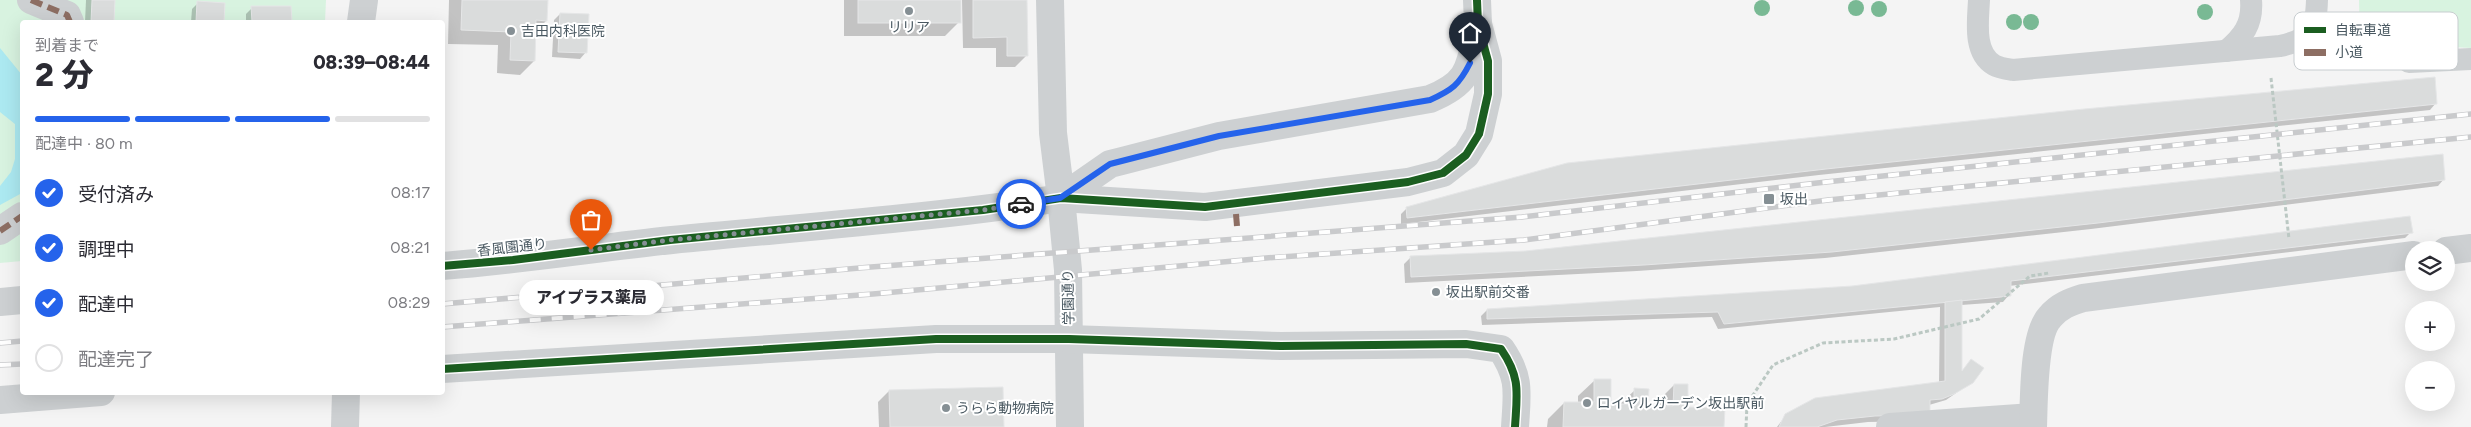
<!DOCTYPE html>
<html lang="ja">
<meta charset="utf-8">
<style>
:root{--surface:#fff;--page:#f7f7f7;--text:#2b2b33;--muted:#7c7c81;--line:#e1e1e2;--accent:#2563eb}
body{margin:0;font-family:Figtree,"Noto Sans JP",sans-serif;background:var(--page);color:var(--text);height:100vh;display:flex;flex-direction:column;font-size:19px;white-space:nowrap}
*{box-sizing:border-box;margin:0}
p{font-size:16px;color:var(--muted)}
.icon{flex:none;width:28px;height:28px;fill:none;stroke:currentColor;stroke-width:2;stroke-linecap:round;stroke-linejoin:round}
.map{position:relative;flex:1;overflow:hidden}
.details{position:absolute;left:20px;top:20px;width:425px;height:375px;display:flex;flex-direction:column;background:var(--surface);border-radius:5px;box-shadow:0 5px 20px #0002}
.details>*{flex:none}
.fabs{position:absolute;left:2405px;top:241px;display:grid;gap:10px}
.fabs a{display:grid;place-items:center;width:50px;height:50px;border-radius:50%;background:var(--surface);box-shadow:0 5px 20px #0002;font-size:25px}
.pin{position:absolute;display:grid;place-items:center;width:42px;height:42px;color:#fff;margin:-51px -21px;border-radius:50% 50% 50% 0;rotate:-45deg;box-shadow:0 0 5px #0007}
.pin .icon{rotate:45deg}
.courier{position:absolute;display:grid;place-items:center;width:50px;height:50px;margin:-25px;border:4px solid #2563eb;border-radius:50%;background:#fff;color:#222;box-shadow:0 1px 6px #0007}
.bubble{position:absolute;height:35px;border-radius:18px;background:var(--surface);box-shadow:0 5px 20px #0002;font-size:16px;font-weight:800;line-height:35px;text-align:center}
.head em{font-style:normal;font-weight:800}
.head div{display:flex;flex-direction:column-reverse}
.head{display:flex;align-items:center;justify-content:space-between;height:85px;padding:0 15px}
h1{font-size:32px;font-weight:800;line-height:38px}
.bar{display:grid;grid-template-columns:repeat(4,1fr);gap:8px 5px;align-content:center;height:60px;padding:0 15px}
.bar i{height:6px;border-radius:4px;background:var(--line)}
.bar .selected{background:var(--accent)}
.bar p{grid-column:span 4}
ol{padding:0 15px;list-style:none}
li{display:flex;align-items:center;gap:15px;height:55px}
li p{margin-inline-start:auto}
li .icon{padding:5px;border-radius:50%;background:var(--accent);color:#fff;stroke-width:4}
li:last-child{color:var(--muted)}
li i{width:28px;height:28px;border:2px solid var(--line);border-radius:50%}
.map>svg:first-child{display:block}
</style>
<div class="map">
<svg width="2471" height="427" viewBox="0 0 2471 427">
<rect width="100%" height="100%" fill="#f4f4f4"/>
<!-- green -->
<g fill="#d8f3e0">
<polygon points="0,0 326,0 325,22 22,22 22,261 0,263"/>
<polygon points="2359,0 2471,0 2471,48 2453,47 2360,53"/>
</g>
<!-- water -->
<polygon fill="#ace9f1" points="0,48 22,75 22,193 0,205 0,186 11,172 15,159 15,124 0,112"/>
<!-- shadow -->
<g fill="#0003">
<polygon points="86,0 114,0 113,22 85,22"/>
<polygon points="449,0 546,0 546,21 535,32 534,61 520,75 497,73 498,45 448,44"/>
<polygon points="844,0 959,0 959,22 945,36 844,36"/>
<polygon points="962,0 1026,0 1026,56 1015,67 996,67 996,48 963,48"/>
<polygon points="198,3 224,4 223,22 191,22 192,9"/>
<polygon points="290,7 291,22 246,22 246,14 252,8"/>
<polygon points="560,14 586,52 580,59 552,57 554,20"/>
<polygon points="2436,103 2430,110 1819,175 1401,224 1401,214 1407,208"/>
<polygon points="2444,179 2438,186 2091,229 1825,258 1637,271 1405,283 1404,264 1410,258 1525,252"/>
<polygon points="2411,232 2405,238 2009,286 2009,295 2003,302 1961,305 1961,372 1971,361 1972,382 1946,400 1929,405 1923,421 1868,422 1825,427 1777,427 1786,415 1939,383 1940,307 1718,329 1712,317 1482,325 1481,316 1487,310 1852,287"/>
<polygon points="1595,380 1609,405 1619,405 1635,390 1647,407 1658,407 1658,401 1674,385 1687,409 1723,427 1547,427 1548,419 1564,403 1578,403 1578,396"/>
<polygon points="889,391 1002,427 879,427 878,402"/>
</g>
<!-- building -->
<g fill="#dadcdc" stroke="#e5e6e7">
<polygon points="92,0 115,0 114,22 91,22"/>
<polygon points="462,0 548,0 547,21 536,20 535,61 510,60 511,32 461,30"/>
<rect x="858" y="0" width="103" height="23"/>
<polygon points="973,0 1027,0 1028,56 1007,56 1007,37 973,38"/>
<polygon points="197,1 225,3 224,22 196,22"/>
<polygon points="251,6 291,6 292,22 252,22"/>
<polygon points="560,13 589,14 587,53 558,52"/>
<polygon points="2435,77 2437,104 1826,169 1407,218 1406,207 1567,163 2084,109"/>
<polygon points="2443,154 2445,180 2098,223 1832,252 1644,265 1411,277 1410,256 1525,251"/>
<polygon points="2410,216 2413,233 2011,281 2011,296 1724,324 1718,312 1487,319 1487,309 1852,286"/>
<polygon points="1962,300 1962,371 1971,359 1984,368 1973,383 1954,394 1942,399 1930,400 1930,415 1875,416 1837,420 1817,427 1779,427 1785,414 1815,398 1945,381 1945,302"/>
<polygon points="1594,379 1611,379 1611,404 1634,404 1634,388 1649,389 1648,405 1673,406 1674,384 1688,384 1688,407 1725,408 1724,427 1563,427 1564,402 1594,402"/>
<polygon points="1003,387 1004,427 890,427 889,390"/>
</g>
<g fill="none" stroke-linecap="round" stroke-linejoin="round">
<!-- path -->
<g stroke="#bbc8c3" stroke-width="3" stroke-dasharray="4 2.5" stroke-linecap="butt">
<polyline points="2332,59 2358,66 2379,64"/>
<polyline points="2271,78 2289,239"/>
<polyline points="1746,427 1747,404 1773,365 1823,343 1894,339 1979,319 2030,276 2049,273"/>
</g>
<!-- service -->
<g stroke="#cdd0d2" stroke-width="22">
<path d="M1979,0C1978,21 1973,53 1994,65C1999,68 2007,69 2013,70L2280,46C2311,39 2316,31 2317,0"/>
<path d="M2226,51C2243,37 2253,24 2251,0"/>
<polyline points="2409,62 2471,59"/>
</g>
<!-- pedestrian -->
<g stroke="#cdd0d2" stroke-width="28">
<polyline points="31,0 67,15 70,22"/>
<polyline points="0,231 22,216"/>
</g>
<!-- minor -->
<g stroke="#cdd0d2" stroke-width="28">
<polyline points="1050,0 1053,133 1061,198"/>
<polyline points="361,22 364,0"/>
<polyline points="1061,198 1205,207 1408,182 1443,173 1466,155 1479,134 1488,94 1488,61 1478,24"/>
<path d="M1061,198L1110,164L1122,161L1219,136L1430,99C1469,83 1469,70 1477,31"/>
<polyline points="442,369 936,339 1069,339"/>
<polyline points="0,400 101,392"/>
<polyline points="345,427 346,392"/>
<polyline points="1890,427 2033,417"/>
</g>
<!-- tertiary -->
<g stroke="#cdd0d2" stroke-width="28">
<polyline points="1477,0 1478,24"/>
<polyline points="2446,251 2471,248"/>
<path d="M442,266C520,260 596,248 672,240C802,227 932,218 1061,198L1068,270L1070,427"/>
<polyline points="0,302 22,300"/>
<path d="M1069,339L1281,346L1466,344L1501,349C1521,378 1517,393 1515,427"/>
<path d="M2033,427C2034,402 2033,334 2050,317C2059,306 2070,302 2083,298L2414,255"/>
</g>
<defs>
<g id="rail">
<polyline points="442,304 871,267 1522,217 1826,182 2471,114"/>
<polyline points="442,327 873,294 1266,258 1524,240 1828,200 2471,137"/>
<polyline points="0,343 22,341"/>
<polyline points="0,365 22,364"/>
</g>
</defs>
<!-- rail casing -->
<use href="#rail" stroke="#c9cacc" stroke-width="5.5"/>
<!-- rail -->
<use href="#rail" stroke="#fff" stroke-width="4" stroke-dasharray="11" stroke-linecap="butt"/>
<!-- quiet -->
<g stroke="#8d6e63" stroke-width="6" stroke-dasharray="12 6" stroke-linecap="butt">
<polyline points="31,0 67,15 70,22"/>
<polyline points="1236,214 1237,226"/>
<polyline points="0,231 22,216"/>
</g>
<defs>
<g id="cycleway">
<polyline points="442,266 513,260 670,240 983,210 1061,198 1205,207 1408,182 1443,173 1466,155 1479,134 1488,94 1488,61 1478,24 1477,0"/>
<path d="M442,369L936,339H1069L1281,346L1466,344L1501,349C1521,378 1517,393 1515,427"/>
</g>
</defs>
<!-- cycleway casing -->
<use href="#cycleway" stroke="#fff" stroke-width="11"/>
<!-- cycleway -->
<use href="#cycleway" stroke="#1b5e20" stroke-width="8"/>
</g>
<!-- trees -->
<g fill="#79b994">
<circle cx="1762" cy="8" r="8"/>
<circle cx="1856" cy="8" r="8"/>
<circle cx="1879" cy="9" r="8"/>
<circle cx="2205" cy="12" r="8"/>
<circle cx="2014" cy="22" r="8"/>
<circle cx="2031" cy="22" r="8"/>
</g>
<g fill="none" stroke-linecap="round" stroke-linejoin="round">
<!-- done -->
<polyline stroke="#858f94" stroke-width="5" stroke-dasharray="0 9" points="591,250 670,240 983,210 1021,204"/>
<!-- route -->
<path stroke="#2563eb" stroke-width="6" d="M1021,204L1060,198L1110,164L1219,136L1430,100C1452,90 1459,85 1470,63"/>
</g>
<!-- markers -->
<g fill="#858f94" stroke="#fff" stroke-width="2">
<circle cx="909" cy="11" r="5"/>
<circle cx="511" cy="31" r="5"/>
<rect x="1763" y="193" width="12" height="12" rx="2.5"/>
<circle cx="1436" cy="292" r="5"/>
<circle cx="1587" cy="403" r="5"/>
<circle cx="946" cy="408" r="5"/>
</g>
<g text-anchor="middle" stroke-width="4" stroke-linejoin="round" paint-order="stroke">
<!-- poi labels -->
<g font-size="14" fill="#495861" stroke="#fff" text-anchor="start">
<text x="909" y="32" text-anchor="middle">リリア</text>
<text x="521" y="36">吉田内科医院</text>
<text x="1780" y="204">坂出</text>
<text x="1446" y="297">坂出駅前交番</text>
<text x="1597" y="408">ロイヤルガーデン坂出駅前</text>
<text x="956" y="413">うらら動物病院</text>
</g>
<!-- street labels -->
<g font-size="14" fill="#495861" stroke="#fff">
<text transform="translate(512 247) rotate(-6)" y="5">香風園通り</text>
<text transform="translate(1068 297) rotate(-91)" y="5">学園通り</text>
</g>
</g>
<!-- legend -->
<rect x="2294" y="12" width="164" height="58" rx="8" fill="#fff" stroke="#c8cdd0" stroke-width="1"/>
<rect x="2304" y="27" width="22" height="6" fill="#1b5e20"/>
<rect x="2304" y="49" width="22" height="7" fill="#8d6e63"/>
<g font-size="14" fill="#495861">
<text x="2335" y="35">自転車道</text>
<text x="2335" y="57">小道</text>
</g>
</svg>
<div class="fabs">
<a><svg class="icon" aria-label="layers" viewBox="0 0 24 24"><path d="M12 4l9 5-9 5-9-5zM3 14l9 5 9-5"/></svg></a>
<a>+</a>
<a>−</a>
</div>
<div class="pin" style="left:591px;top:250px;background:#ea580c"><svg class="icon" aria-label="bag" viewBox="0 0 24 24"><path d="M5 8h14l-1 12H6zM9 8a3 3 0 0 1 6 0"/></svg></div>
<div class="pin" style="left:1470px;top:63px;background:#1f2937"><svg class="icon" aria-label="home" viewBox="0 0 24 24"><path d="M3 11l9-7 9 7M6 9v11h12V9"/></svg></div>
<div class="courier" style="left:1021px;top:204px"><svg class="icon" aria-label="car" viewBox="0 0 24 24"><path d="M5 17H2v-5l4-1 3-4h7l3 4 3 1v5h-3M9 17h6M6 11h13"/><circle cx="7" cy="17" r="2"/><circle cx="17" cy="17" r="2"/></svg></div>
<div class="bubble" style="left:519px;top:280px;width:145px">アイプラス薬局</div>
<section class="details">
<div class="head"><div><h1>2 分</h1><p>到着まで</p></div><em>08:39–08:44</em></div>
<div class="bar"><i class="selected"></i><i class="selected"></i><i class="selected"></i><i></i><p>配達中 · 80 m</p></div>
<ol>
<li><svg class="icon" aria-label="check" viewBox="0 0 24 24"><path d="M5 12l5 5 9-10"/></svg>受付済み<p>08:17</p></li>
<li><svg class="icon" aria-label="check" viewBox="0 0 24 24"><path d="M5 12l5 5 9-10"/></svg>調理中<p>08:21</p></li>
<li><svg class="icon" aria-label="check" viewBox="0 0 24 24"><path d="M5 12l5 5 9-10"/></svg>配達中<p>08:29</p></li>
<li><i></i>配達完了</li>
</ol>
</section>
</div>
